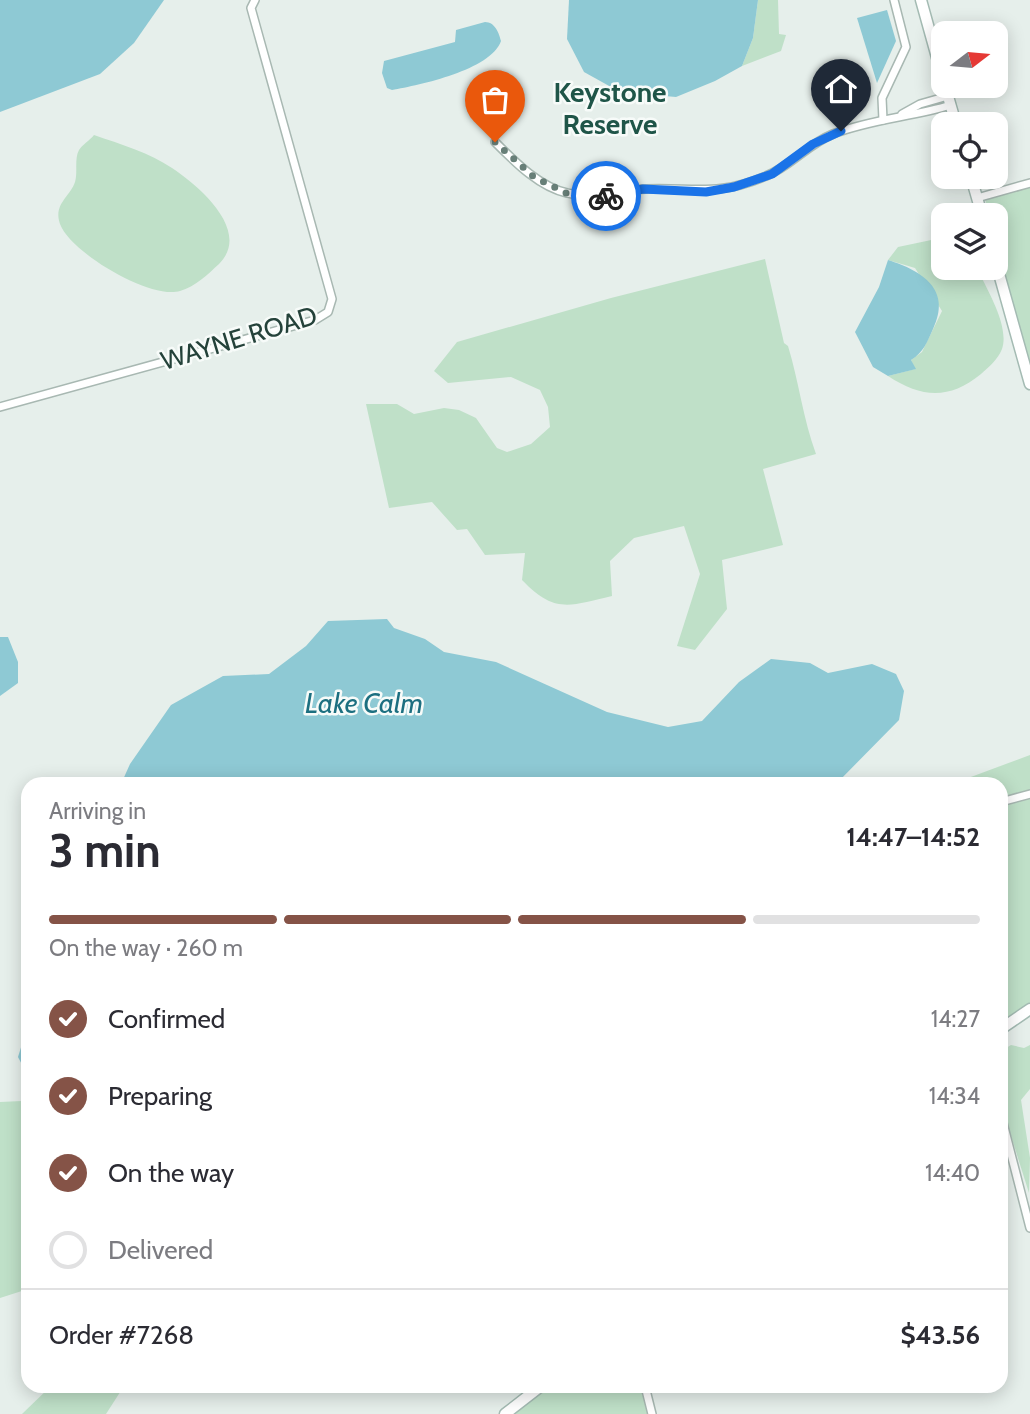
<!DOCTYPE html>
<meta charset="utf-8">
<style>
:root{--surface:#fff;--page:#f7f7f7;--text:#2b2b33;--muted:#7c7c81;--line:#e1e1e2;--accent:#855347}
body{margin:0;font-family:Cabin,sans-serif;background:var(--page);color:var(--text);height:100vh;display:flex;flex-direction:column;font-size:26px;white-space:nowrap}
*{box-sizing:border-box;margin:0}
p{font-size:23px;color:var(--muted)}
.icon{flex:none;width:38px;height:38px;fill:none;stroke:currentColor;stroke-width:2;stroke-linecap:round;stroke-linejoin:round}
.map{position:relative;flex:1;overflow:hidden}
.sheet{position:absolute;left:21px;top:777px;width:987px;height:616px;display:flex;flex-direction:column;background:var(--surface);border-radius:21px;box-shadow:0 4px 18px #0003}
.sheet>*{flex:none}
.needle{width:46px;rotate:74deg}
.controls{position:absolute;left:931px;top:21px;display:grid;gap:14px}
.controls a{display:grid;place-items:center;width:77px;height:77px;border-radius:14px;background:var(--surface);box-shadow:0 4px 18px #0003;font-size:35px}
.pin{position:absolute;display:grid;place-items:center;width:60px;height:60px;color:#fff;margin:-72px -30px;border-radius:50% 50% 50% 0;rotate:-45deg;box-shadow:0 0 7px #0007}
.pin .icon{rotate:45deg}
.courier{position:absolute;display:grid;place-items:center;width:70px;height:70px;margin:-35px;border:5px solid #1a73e8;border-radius:50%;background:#fff;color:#222;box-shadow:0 2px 9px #0007}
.summary em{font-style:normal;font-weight:800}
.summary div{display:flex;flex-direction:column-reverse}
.summary{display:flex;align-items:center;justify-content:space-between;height:119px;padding:0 28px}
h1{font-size:46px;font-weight:800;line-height:52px}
.bar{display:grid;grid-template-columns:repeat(4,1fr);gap:10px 7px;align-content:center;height:84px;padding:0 28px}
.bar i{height:9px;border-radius:5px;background:var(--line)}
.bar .active{background:var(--accent)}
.bar p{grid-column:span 4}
.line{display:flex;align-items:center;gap:18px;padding:0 28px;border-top:2px solid var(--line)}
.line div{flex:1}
ol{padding:0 28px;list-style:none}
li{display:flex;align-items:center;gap:21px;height:77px}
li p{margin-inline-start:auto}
li .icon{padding:7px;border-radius:50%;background:var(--accent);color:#fff;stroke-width:4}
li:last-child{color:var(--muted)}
li i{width:38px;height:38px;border:4px solid var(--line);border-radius:50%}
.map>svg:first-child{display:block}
</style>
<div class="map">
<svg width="1030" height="1414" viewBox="0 0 1030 1414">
<rect width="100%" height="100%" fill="#e6efeb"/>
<!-- green -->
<g fill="#bfe0c8">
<polygon points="758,0 778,0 779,34 786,35 781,51 742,66 753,38"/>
<path d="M94,135C120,144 150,153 172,168C199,186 252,231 219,264C208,274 195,287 180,291C150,300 70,252 60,224C53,204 70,197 75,182C78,172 74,159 79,150C82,145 90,140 94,135Z"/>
<polygon points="1030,187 1030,370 996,242 996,215 989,215 985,199"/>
<path d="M936,239L943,243V268H977C986,288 1010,326 1002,349C998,359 989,367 981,374C949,400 922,398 888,376L915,369L911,360L922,352L942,311L915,268L888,260L898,247Z"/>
<path d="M765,259L784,343L788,346C799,382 803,419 816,454L763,469L783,545L722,560L727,609L695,650L677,646L700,574L684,526L634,538L610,561L612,596C569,606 555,614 522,580L525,553L485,555L467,529L457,530L432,502L389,508L366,404H397L414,414L444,408L459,410L476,418L497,448L507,452L531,444L550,427L548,407L540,390L511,377L448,383L434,371L457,342L611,298Z"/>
<polygon points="1030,755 1030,790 1001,799 1001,784 952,784"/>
<polygon points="1030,797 1030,1006 1001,1025 1001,806"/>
<polygon points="1011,1045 1024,1048 1030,1045 1030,1089 1021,1100 1030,1158 1029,1193 1001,1104 1001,1051"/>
<polygon points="22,1101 28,1140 28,1289 0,1298 0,1102"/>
<polygon points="51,1386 124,1386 106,1414 22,1414"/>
<polygon points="549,1386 646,1386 654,1414 513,1414"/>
</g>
<!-- water -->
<g fill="#8ec9d4">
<polygon points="0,0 164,0 134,43 100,74 0,112"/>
<polygon points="569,0 758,0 753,38 742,66 715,81 676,97 620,92 584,72 567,39"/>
<polygon points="887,10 896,41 877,83 857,18"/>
<path d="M485,22C495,22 499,33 501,41C491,70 420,85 392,90L387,88L382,73L384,61L455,42L456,30Z"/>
<path d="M888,260C923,271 952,290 933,329C927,342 924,352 911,360L916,369L888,376L873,367L855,332L879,287Z"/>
<polygon points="387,619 394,628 425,639 444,652 496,662 607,712 668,727 702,721 739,682 771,659 810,663 828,673 872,664 896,674 904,691 899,720 836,784 121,784 130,764 171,705 223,676 269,674 306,646 328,621"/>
<polygon points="0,637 8,637 18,662 18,683 0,696"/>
<polygon points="28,1025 28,1076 18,1057"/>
</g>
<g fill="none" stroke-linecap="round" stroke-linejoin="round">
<defs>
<g id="minor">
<polyline points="902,114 920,104 948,96"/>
<polyline points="883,120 882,98 906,47 894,0"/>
<path d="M495,142C514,161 539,187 567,193C595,200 619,190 646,189C694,187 717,197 766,176C791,166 808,144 833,134C872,119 912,117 951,105"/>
<polyline points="977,198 1030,183"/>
<polyline points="0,407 315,320 328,312 332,299 251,8 255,0"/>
<polyline points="1001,802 1030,794"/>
<polyline points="1001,1115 1030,1228"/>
<polyline points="645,1386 652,1414"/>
</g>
<g id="secondary">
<polyline points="921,0 943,79"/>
<polyline points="945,86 956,124"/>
<polyline points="971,177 982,215"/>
<polyline points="996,263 1030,384"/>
<polyline points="1001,1029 1030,1009"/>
<polyline points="505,1414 541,1386"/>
</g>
</defs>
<!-- minor casing -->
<use href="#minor" stroke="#a8b8b2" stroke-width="10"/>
<!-- secondary casing -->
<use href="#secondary" stroke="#a4bbb3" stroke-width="13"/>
<!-- minor -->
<use href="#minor" stroke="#fff" stroke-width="7"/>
<!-- secondary -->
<use href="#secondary" stroke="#fff" stroke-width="10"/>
</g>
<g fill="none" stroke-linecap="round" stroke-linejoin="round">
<!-- done -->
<polyline stroke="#687f78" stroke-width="7" stroke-dasharray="0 12.6" points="495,142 534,177 566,193 606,196"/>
<!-- route -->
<polyline stroke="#1a73e8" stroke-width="9" points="606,196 643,189 706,192 734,187 772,174 813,144 841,131"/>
</g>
<g text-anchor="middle" stroke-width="5" stroke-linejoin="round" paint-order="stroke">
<!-- street labels -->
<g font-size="26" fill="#24423a" stroke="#f7fbf9">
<text transform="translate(239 338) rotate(-17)" y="9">WAYNE ROAD</text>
</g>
<!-- neighbourhood labels -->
<g font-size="28" font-weight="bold" fill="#1f5548" stroke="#f7fbf9">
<text x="610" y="102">Keystone<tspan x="610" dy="32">Reserve</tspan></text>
</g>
<!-- water labels -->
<g font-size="28" font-style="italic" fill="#1c6f80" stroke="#f7fbf9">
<text x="364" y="713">Lake Calm</text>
</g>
</g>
</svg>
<div class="controls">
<a><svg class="needle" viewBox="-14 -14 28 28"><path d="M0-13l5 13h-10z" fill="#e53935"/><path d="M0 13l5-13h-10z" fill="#7c7c81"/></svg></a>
<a><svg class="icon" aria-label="locate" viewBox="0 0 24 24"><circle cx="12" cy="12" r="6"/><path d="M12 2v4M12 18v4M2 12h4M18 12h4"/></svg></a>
<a><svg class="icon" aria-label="layers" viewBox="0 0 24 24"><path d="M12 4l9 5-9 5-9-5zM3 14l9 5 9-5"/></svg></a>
</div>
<div class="pin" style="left:495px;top:142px;background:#ea580c"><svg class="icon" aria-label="bag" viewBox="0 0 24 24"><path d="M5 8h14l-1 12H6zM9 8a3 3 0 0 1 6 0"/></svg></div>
<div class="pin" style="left:841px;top:131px;background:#1f2937"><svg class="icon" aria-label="home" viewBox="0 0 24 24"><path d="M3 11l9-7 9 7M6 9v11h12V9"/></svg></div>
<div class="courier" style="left:606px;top:196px"><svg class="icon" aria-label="bike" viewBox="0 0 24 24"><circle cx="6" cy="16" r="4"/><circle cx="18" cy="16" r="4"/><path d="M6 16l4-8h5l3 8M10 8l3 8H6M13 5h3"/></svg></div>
<section class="sheet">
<div class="summary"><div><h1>3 min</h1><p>Arriving in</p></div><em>14:47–14:52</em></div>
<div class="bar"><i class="active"></i><i class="active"></i><i class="active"></i><i></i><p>On the way · 260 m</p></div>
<ol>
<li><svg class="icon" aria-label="check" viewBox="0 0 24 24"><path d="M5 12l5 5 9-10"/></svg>Confirmed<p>14:27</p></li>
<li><svg class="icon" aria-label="check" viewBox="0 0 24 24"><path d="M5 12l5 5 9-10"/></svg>Preparing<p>14:34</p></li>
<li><svg class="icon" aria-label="check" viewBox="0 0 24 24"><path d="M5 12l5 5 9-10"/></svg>On the way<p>14:40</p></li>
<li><i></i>Delivered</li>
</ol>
<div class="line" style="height:91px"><div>Order #7268</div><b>$43.56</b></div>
</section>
</div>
